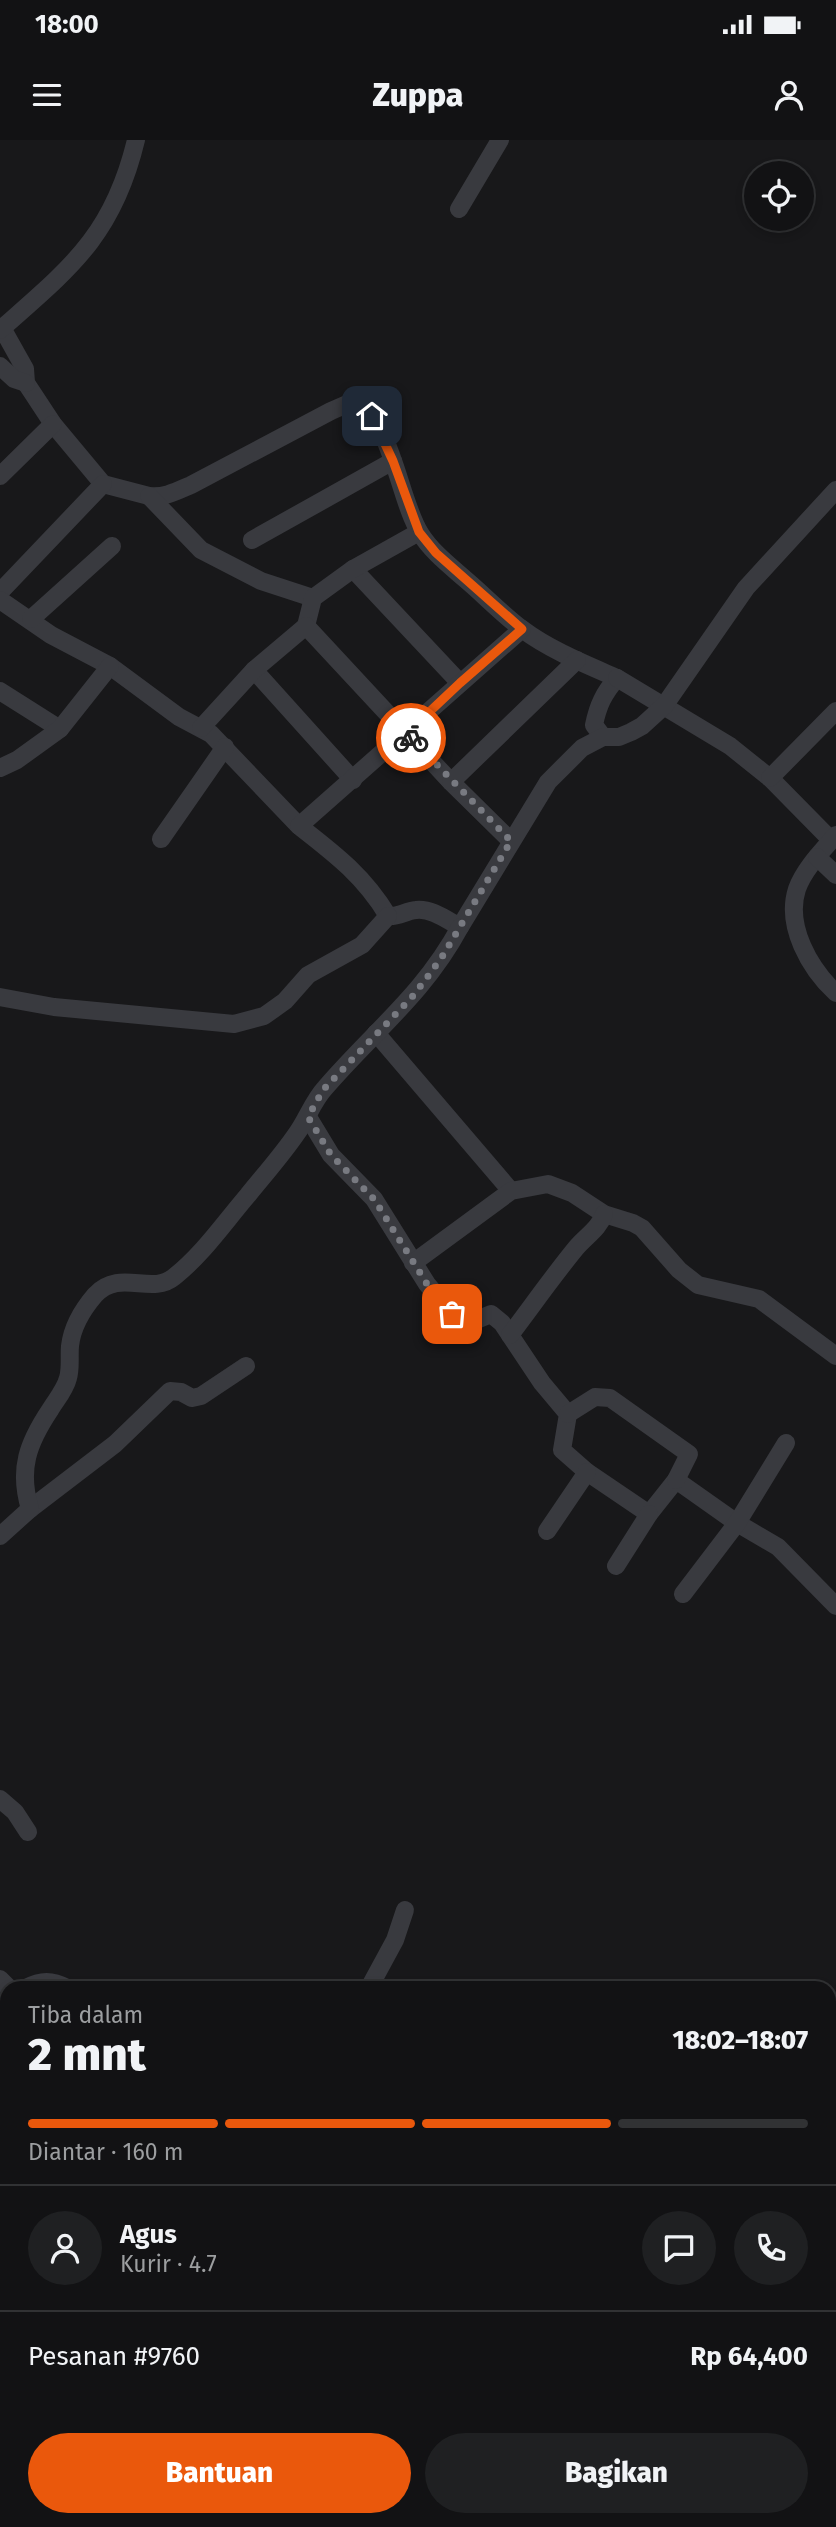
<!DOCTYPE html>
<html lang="id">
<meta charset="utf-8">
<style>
:root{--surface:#121214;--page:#1f2022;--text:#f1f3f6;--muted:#9c9ea0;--line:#313234;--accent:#ea580c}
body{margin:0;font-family:"Fira Sans",sans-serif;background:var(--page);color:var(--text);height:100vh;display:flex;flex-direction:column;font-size:26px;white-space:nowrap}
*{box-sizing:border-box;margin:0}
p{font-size:23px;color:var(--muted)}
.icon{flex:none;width:38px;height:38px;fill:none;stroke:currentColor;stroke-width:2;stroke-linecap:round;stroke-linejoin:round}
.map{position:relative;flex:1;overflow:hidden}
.sheet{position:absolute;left:0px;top:1841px;width:836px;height:546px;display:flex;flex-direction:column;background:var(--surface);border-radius:21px 21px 0 0;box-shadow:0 4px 10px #0003,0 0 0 2px var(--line)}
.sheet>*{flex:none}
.buttons{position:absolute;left:744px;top:21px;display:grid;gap:14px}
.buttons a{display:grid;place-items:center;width:70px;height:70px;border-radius:50%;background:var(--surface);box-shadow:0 4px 10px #0003,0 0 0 2px var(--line);font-size:35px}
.pin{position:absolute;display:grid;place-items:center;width:60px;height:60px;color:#fff;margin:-30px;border-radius:14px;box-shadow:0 4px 10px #0006}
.courier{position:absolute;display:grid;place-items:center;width:70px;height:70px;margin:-35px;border:5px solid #ea580c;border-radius:50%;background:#fff;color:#222;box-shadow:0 2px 9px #0007}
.headline em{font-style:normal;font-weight:800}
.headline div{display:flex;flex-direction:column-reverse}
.headline{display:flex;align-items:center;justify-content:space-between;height:119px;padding:0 28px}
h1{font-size:46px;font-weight:800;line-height:52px}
.bar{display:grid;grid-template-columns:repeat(4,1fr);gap:10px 7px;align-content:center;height:84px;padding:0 28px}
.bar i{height:9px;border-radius:5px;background:var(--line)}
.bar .on{background:var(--accent)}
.bar p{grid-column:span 4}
.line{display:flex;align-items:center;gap:18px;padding:0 28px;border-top:2px solid var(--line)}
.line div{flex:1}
.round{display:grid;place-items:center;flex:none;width:74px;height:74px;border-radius:37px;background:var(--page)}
.action{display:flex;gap:14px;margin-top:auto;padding:14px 28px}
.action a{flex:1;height:80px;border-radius:42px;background:var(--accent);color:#fff;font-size:28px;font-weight:800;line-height:80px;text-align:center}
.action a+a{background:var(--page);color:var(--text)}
.status{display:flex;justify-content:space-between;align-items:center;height:49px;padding:0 35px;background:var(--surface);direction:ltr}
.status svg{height:19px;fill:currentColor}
header{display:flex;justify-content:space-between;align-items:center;height:91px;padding:0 28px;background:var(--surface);font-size:32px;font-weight:800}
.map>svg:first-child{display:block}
</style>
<div class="status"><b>18:00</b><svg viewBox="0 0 49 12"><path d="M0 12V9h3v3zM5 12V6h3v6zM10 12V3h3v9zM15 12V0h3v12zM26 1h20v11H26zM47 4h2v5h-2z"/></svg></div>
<header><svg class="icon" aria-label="menu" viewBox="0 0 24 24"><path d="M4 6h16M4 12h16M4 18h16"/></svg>Zuppa<svg class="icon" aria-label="person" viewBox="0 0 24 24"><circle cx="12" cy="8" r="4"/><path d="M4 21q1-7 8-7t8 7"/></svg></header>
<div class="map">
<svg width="836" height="2387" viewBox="0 0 836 2387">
<rect width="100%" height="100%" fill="#18181a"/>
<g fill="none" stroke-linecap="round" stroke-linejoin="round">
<!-- stream -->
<g stroke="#2f363d" stroke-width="5">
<polyline points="0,2104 7,2108"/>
<polyline points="785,2380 798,2387"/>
</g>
<!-- service -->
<polyline stroke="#393a3f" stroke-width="9" points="435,2387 439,2380"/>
<!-- minor -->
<g stroke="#393a3f" stroke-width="18">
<polyline points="459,69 500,0"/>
<path d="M2,188L25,229L26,243L53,284L103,344L149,356C164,358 177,351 191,345L331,271L354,261C392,279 399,360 420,393C431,411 449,425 465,439C484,455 502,474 522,489C550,510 585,524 617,538C604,553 598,565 594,585L603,597"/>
<path d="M0,190C70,128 113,96 136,0"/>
<polyline points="0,226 14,239 26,243"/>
<polyline points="0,336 53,284"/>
<polyline points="149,356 201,410 261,441 313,458"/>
<polyline points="252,400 393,321"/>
<polyline points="353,429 460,543"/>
<polyline points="0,452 103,344"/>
<polyline points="0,460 51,495 110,526 179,577 211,594 299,686"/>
<polyline points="31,479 112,406"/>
<polyline points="306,486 313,458 353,429 419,392"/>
<polyline points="254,530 353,640"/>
<polyline points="617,538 730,606 770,638 831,700"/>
<polyline points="0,551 60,589"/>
<polyline points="201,588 254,530 306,486 451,642 511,701"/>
<polyline points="0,628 17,620 60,589 110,526"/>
<polyline points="770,638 836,571"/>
<polyline points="451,642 577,520"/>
<path d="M836,695C822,711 804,729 797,749C785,786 810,829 836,853"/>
<polyline points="161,699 225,607"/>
<polyline points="817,717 836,735"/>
<path d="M388,776C399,777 405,771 416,770C431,768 447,780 460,787L548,642L582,608L603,597H619L631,592L642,586L664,566L746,448L836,350"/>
<path d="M388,776C364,736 335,714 299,686L522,489"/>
<polyline points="0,857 54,867 234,884 264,876 285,861 308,835 362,805 388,776"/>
<polyline points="376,893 511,1051"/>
<polyline points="308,977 331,1015 374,1059 427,1144 452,1174 467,1184 491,1174 502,1183 542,1243 568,1274 562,1310 587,1332 649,1374 676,1340 737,1383 778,1407 836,1466"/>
<polyline points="413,1123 511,1051 548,1044 572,1053 604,1074 633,1083 642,1088 679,1130 698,1145 759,1159 836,1216"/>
<path d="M510,1195C532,1166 553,1136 576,1108C586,1096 599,1089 604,1074"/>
<polyline points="568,1274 595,1257 610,1258 689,1314 676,1340"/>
<polyline points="30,1369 115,1304 170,1251 181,1252 192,1258 201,1256 246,1226"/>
<polyline points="547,1391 587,1332"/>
<path d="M0,1396L30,1369C18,1329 28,1303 50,1270C56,1260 65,1250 68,1238C71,1228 69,1217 70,1206C72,1188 83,1169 95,1155C120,1128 151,1156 174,1137C203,1114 224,1083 248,1055C265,1034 282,1015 297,993C307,979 313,961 325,948C373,892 424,854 460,787"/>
<polyline points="616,1426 649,1374"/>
<polyline points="683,1454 737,1383 786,1303"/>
<polyline points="0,1659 15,1672 28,1692"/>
<polyline points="0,1839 9,1848"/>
<path d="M26,1848C41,1840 52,1840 67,1848"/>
<polyline points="369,1848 395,1800 405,1770"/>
<polyline points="0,1873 7,1866"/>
<polyline points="831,2351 836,2340"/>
<polyline points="134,2387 138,2380"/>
</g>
<!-- tertiary -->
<g stroke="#393a3f" stroke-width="21">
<polyline points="830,2137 836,2129"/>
<polyline points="671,2387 676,2380"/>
</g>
<!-- secondary -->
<g stroke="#47494f" stroke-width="24">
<polyline points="0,2121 7,2123"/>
<polyline points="699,2380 717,2387"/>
</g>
</g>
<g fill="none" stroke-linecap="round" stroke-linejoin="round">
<!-- done -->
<polyline stroke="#787a81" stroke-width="7" stroke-dasharray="0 12.6" points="411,598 511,701 442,817 426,839 412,857 323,950 308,977 331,1015 374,1059 427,1144 452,1174"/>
<!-- route -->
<polyline stroke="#ea580c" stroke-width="9" points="372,276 393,321 419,392 436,413 522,489 460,543 407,593 411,598"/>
</g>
</svg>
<div class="buttons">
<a><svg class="icon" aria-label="locate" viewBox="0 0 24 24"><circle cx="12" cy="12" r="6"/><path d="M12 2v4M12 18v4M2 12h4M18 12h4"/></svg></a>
</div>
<div class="pin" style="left:452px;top:1174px;background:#ea580c"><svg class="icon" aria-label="bag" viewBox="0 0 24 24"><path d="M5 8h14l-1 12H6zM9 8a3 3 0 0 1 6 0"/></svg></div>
<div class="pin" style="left:372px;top:276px;background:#1f2937"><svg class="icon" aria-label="home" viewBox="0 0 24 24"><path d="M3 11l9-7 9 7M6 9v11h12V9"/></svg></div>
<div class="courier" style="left:411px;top:598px"><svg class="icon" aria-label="bike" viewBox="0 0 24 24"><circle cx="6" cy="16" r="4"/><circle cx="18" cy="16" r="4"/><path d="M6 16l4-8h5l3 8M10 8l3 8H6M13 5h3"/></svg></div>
<section class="sheet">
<div class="headline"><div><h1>2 mnt</h1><p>Tiba dalam</p></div><em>18:02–18:07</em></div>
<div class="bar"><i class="on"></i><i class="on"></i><i class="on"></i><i></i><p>Diantar · 160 m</p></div>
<div class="line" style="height:126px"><a class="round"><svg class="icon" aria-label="person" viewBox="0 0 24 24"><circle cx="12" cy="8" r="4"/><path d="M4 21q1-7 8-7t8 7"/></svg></a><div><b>Agus</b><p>Kurir · 4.7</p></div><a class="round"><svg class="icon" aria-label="chat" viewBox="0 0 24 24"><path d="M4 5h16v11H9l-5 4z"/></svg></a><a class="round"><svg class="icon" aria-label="phone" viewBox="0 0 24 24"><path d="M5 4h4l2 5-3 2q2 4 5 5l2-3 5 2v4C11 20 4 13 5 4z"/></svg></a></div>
<div class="line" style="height:91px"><div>Pesanan #9760</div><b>Rp 64,400</b></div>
<div class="action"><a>Bantuan</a><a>Bagikan</a></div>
</section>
</div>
